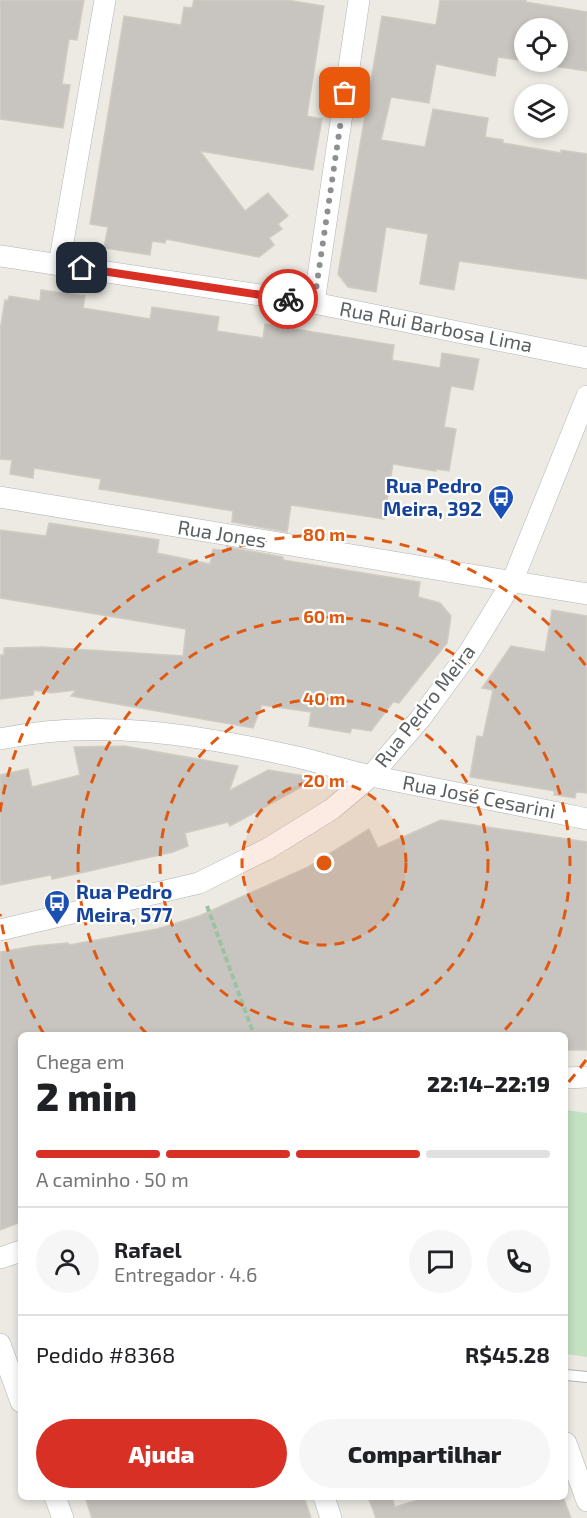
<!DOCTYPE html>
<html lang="pt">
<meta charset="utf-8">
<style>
:root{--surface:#fff;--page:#f6f6f6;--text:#202124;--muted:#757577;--line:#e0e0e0;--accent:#d93025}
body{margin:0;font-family:"Exo 2",sans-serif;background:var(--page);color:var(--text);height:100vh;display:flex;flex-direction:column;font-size:22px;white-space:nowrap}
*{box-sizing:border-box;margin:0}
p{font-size:20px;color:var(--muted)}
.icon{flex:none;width:33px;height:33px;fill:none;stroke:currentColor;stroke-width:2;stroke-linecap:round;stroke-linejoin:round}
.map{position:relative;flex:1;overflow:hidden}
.side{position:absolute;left:18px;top:1032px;width:550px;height:468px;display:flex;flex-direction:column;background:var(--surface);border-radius:9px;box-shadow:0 3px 9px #0003}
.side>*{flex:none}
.fabs{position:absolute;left:514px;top:18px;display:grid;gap:12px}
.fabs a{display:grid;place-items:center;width:54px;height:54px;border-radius:50%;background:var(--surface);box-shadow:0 3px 9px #0003;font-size:30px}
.pin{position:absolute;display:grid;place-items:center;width:51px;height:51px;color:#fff;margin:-26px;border-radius:12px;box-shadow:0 3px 9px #0006}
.courier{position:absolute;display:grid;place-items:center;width:60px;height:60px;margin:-30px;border:4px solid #d93025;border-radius:50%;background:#fff;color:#222;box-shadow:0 2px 8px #0007}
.overview em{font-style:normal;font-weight:800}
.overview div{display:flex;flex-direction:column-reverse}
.overview{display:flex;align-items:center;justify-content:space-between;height:102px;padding:0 18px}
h1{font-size:39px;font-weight:800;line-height:45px}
.bar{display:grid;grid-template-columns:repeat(4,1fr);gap:9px 6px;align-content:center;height:72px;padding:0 18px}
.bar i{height:8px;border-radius:4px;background:var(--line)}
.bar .current{background:var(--accent)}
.bar p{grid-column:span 4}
.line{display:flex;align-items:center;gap:15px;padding:0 18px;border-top:2px solid var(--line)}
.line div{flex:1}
.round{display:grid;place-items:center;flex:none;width:63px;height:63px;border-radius:32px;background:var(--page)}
.cta{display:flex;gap:12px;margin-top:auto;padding:12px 18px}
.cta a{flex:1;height:69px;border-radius:36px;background:var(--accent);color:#fff;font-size:24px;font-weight:800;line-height:69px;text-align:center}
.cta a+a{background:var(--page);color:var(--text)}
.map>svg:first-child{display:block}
</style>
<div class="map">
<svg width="587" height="1518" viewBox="0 0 587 1518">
<rect width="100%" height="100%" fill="#eceae3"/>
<!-- green -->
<polygon fill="#c3e2c2" points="566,1110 587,1113 587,1357 566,1354"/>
<!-- building -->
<g fill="#c8c5c0" stroke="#d1ccc2" stroke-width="1.5">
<polygon points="0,0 84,0 77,40 69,39 62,84 70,85 63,128 0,119"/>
<polygon points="194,0 287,0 324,6 307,116 322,119 313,170 200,151 245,211 268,193 288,216 278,224 282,229 269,238 274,245 259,257 166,239 165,243 152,241 150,255 104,248 108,227 90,224 124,16 181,25 184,7 192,8"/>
<polygon points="440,0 526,0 526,2 587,12 587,71 526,62 558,62 558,28 525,28 525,61 498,57 495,76 436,64 429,103 391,97 381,140 425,147 433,109 488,118 485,137 503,140 503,143 561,153 561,150 587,154 587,279 459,261 454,290 420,284 428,234 386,227 376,292 348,287 338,274 382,16 436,25"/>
<polygon points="41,290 85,296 83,308 150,319 152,307 219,317 217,331 263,338 265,324 394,345 392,360 440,368 442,353 479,359 473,390 451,386 444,427 456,429 449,471 436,469 436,471 393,464 384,519 291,505 287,532 232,522 233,511 99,489 101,479 34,468 33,478 10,474 12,460 0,459 0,330 5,300 8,301 9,296 40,301"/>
<polygon points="49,523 159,540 157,553 210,564 213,549 227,551 227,547 283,557 283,560 420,582 418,597 440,603 451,616 447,643 399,703 393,702 371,731 352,728 350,733 309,726 311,712 262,705 253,728 71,696 76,690 51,693 34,690 33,695 0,699 0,655 4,655 4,648 42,647 183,656 186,629 0,598 0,530 46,536"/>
<polygon points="552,610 587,616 587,793 576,792 575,798 554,795 555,791 470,777 477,736 483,737 493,690 482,688 511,646 545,652"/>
<polygon points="124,746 238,766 229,791 268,770 318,778 230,826 228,822 185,833 188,846 173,852 76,874 52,879 51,875 0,885 0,775 28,769 32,787 80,775 74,747"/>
<polygon points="441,820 587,842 587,1050 566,1050 566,1035 21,1035 21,1222 0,1230 0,952 34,946 68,943 69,945 157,929 199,916 308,867 369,829 378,848"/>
<polygon points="85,1497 304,1497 311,1518 92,1518"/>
<polygon points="368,1497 392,1497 395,1507 427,1497 563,1497 571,1518 376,1518"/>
</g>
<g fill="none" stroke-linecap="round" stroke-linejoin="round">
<defs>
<polyline id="service" points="566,1375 587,1377"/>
<g id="minor">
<polyline points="0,256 314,303 587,358"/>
<polyline points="59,265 105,0"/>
<polyline points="314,303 359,0"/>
<polyline points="0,497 587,594"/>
<path d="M0,739C100,718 199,735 297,757C323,763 347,771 372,776C444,791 516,804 587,819"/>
<polyline points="0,930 199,883 269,848 332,809 371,776 420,719 470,651 512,582 587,396"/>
<polyline points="566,1078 587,1077"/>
<polyline points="0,1258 21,1251"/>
<polyline points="0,1344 21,1402"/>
<polyline points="566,1443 587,1501"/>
<polyline points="55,1497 63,1518"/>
<polyline points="324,1497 331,1518"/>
</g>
</defs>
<!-- service casing -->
<use href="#service" stroke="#b1b4b7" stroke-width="12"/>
<!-- minor casing -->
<use href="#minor" stroke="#b1b4b7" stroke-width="22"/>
<!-- path -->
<polyline stroke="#9cc2a6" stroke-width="4" stroke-dasharray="6 3" stroke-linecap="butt" points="207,906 254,1035"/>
<!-- service -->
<use href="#service" stroke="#fff" stroke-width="10"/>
<!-- minor -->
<use href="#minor" stroke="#fff" stroke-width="21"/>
</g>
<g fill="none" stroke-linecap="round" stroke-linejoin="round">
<!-- done -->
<polyline stroke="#8e908f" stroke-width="6" stroke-dasharray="0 10.8" points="288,299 314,303 345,93"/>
<!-- route -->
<polyline stroke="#d93025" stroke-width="8" points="82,268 288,299"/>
</g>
<!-- distance rings -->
<circle cx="324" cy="863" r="82" fill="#e15910" fill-opacity=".12"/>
<g fill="none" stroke="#e15910" stroke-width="3" stroke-dasharray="10 8">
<circle cx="324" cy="863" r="82"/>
<circle cx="324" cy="863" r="164"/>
<path d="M147 1034A246 246 0 1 1 501 1034"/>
<path d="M586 1060A328 328 0 0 1 566 1085M44 1034A328 328 0 0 1 0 914M0 812A328 328 0 0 1 586 666"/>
</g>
<!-- icons -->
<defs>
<symbol id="bus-pin" viewBox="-11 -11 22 30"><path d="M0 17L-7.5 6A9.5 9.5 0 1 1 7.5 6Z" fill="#1a4fb4" stroke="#fff"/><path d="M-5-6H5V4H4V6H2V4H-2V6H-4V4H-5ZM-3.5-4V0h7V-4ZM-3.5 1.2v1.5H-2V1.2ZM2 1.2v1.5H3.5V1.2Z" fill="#fff"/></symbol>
</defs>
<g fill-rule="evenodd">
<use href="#bus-pin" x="486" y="483" width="30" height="40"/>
<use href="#bus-pin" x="42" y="888" width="30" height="40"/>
</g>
<g text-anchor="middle" stroke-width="4.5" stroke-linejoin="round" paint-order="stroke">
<!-- street labels -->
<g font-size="20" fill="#5b5f62" stroke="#fff">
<text transform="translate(436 327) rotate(11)" y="7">Rua Rui Barbosa Lima</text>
<text transform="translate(222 534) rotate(9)" y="7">Rua Jones</text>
<text transform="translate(425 706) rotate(-52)" y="7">Rua Pedro Meira</text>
<text transform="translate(479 797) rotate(11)" y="7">Rua José Cesarini</text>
</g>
<!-- transit labels -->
<g font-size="20" font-weight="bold" fill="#164399" stroke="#fff" text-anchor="end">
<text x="482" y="493">Rua Pedro<tspan x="482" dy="23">Meira, 392</tspan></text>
<text x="76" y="899" text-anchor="start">Rua Pedro<tspan x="76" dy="23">Meira, 577</tspan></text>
</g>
</g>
<circle cx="324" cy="863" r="9" fill="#e15910" stroke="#fff" stroke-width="3"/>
<g font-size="18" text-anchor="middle" font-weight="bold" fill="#e15910" stroke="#fff" stroke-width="4.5" stroke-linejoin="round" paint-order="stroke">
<text x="324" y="541">80 m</text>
<text x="324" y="623">60 m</text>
<text x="324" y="705">40 m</text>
<text x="324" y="787">20 m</text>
</g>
</svg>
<div class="fabs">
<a><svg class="icon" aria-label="locate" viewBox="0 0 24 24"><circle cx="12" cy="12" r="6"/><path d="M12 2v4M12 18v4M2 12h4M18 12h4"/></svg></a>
<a><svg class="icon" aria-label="layers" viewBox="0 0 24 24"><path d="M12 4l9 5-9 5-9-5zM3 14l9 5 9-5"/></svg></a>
</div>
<div class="pin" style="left:345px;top:93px;background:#ea580c"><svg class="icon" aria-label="bag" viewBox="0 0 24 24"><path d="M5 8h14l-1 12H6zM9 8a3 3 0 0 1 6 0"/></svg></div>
<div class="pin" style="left:82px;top:268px;background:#1f2937"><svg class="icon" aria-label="home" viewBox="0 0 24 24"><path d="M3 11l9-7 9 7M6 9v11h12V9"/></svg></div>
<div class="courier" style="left:288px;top:299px"><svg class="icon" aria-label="bike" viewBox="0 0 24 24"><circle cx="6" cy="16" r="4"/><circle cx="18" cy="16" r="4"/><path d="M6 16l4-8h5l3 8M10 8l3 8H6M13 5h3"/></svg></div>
<section class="side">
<div class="overview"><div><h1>2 min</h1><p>Chega em</p></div><em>22:14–22:19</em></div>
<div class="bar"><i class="current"></i><i class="current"></i><i class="current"></i><i></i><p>A caminho · 50 m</p></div>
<div class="line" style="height:108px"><a class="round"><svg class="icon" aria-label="person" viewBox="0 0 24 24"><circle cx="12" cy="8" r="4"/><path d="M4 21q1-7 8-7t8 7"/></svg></a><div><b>Rafael</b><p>Entregador · 4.6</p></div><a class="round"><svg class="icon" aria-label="chat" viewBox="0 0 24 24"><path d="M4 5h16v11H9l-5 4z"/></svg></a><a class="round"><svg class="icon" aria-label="phone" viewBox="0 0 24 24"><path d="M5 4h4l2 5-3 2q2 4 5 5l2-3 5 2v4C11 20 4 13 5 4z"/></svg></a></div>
<div class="line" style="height:78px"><div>Pedido #8368</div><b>R$45.28</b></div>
<div class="cta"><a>Ajuda</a><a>Compartilhar</a></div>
</section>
</div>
